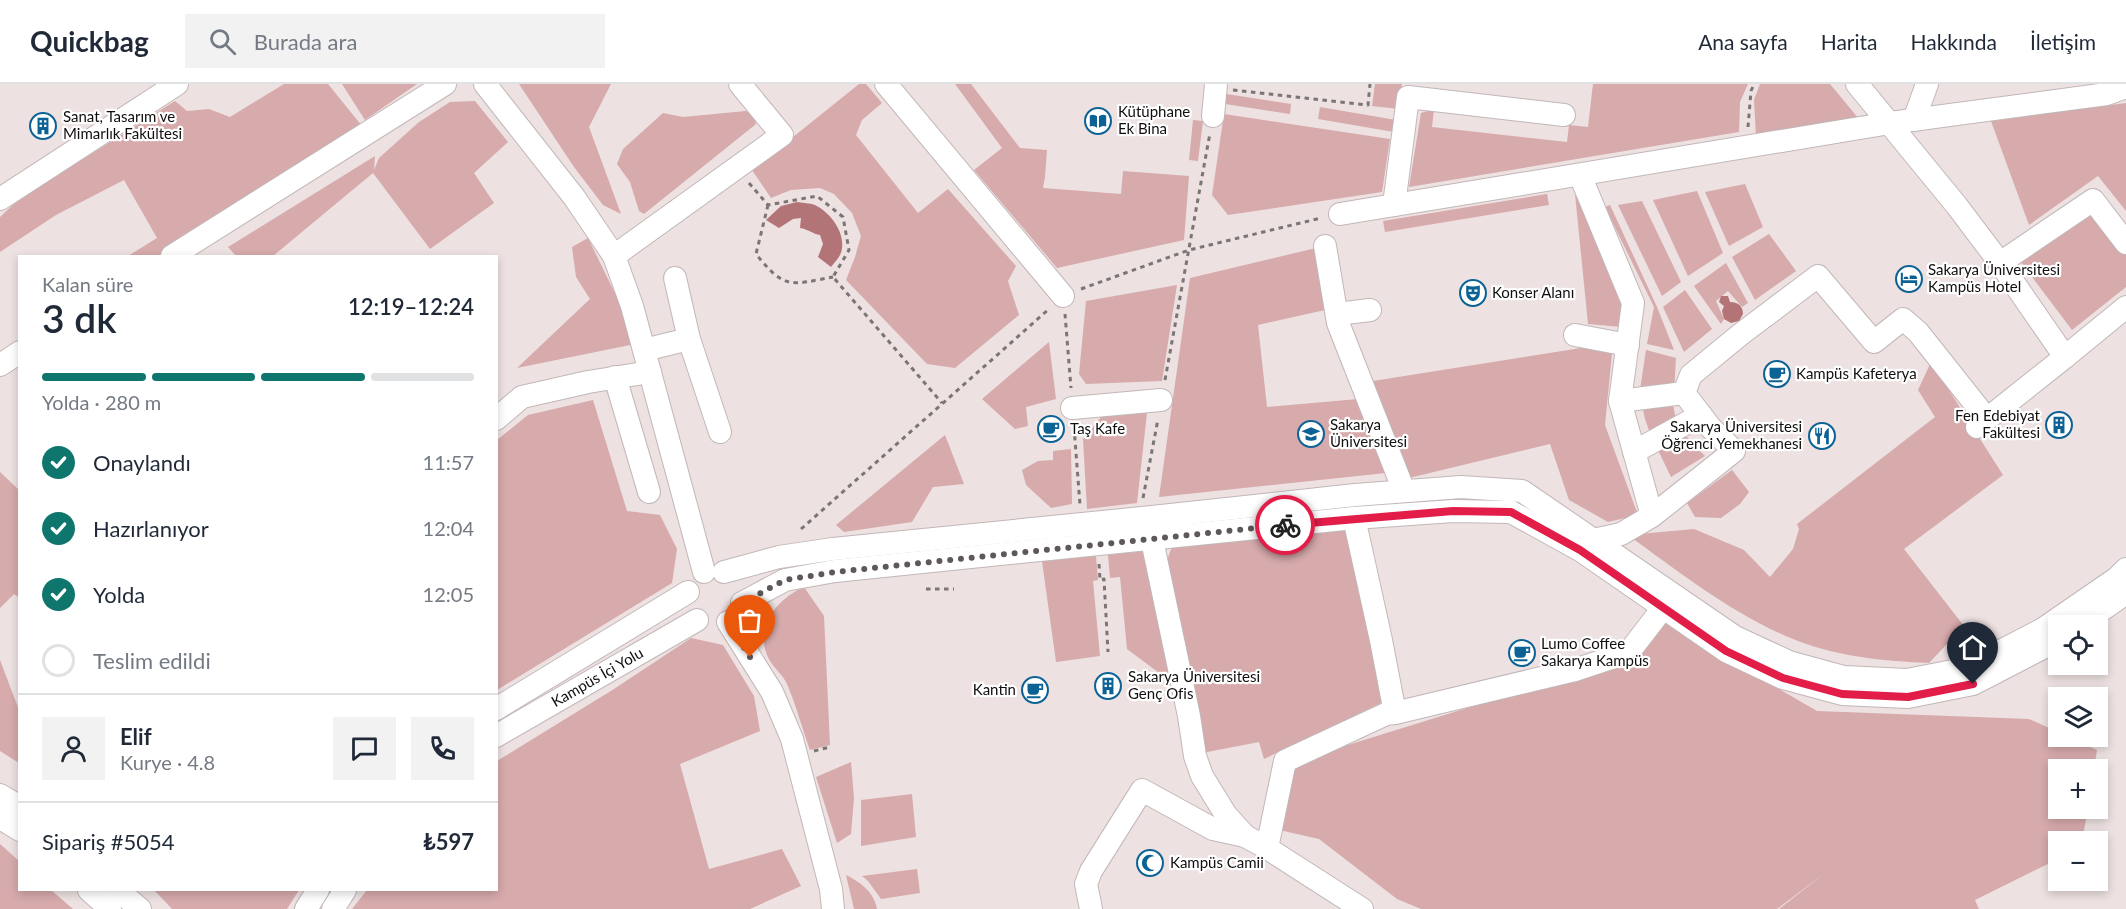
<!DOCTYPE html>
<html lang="tr">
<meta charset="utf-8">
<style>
:root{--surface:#fff;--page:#f2f2f3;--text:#1f2937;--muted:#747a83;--line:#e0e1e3;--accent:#0f766e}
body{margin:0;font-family:Lato,sans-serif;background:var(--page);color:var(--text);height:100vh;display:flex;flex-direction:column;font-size:22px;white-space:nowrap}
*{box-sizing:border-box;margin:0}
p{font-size:20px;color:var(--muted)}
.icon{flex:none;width:33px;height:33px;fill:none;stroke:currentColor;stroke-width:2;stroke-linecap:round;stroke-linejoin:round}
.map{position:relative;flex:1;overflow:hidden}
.side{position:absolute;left:18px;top:171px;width:480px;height:636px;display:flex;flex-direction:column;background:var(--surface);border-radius:0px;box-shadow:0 3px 9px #0003}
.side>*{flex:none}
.controls{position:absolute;left:2048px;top:531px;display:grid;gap:12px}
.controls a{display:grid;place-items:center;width:60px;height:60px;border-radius:0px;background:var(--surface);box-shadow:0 3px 9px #0003;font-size:30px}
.pin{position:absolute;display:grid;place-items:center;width:51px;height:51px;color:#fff;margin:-62px -26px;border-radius:50% 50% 50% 0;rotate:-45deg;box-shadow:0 0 6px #0007}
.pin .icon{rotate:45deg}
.courier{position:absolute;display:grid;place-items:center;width:60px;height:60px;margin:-30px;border:4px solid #e11d48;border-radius:50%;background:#fff;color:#222;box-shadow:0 2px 8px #0007}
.head em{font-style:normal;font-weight:600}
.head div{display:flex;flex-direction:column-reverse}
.head{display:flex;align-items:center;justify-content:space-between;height:102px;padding:0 24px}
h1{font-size:39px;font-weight:600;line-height:45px}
.bar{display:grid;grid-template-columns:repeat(4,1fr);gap:9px 6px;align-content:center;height:72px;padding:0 24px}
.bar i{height:8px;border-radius:4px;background:var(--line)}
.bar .current{background:var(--accent)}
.bar p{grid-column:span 4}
.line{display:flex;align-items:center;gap:15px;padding:0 24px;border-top:2px solid var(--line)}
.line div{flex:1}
.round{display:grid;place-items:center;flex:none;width:63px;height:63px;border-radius:0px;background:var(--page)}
ol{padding:0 24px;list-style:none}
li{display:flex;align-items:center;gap:18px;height:66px}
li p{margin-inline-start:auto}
li .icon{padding:6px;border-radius:50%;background:var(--accent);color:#fff;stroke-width:4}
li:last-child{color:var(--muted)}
li i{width:33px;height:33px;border:3px solid var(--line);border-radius:50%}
header{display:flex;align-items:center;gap:36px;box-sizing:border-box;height:84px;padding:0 30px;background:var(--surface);border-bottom:2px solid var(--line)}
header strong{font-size:28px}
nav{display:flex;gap:33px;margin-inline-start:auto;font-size:21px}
.search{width:420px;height:54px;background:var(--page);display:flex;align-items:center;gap:15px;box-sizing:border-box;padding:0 21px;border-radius:0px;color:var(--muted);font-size:22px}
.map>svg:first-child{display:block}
</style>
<header>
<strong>Quickbag</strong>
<div class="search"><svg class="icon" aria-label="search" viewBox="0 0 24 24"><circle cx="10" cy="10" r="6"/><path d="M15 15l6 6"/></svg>Burada ara</div>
<nav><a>Ana sayfa</a><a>Harita</a><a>Hakkında</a><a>İletişim</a></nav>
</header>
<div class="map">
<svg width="2126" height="825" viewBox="0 0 2126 825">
<rect width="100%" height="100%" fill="#ede1e1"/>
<!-- green -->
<g fill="#d7aaac">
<polygon points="284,0 328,0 362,42 159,172 128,172 157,154 124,96 56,131 0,168 0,133 18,116 175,17 187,27 209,25 230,33"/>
<polygon points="342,0 417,0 365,36"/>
<polygon points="519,0 611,0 589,43 621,130 603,121 574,83"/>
<polygon points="859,0 866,0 882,19 862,36 856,51 918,129 948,105 1016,182 1008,197 1019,231 955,284 927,280 846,196 855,173 861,152 852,129 834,110 820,104 791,106 771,114 752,86"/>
<polygon points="955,0 971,0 1020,64 1047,66 1045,93 1043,104 1121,110 1123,87 1189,92 1184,156 1057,184 974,86 1002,64"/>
<polygon points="1375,0 1402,0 1399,25 1372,22"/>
<polygon points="1593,0 1748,0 1740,18 1739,48 1409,103 1421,29 1434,25 1432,43 1567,58 1569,41 1588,43"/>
<polygon points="1760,0 1830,0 1859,35 1756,52 1754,16"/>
<polygon points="1226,10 1291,20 1290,30 1225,20"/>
<polygon points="475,17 508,58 474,89 494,119 430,165 373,89 273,172 236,172 228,163 375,72 374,86 379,74 419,38 450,18"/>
<polygon points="2126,19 2126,127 2098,92 2029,141 1991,37"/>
<polygon points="1320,23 1396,36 1394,48 1318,35"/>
<polygon points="746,27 753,29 756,40 644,130 639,127 630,98 617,80 623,65 663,29 683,33"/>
<polygon points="1224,30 1390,55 1382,108 1228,131 1212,111"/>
<polygon points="1193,36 1203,37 1198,77 1189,76"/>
<polygon points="1745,100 1763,143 1729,162 1705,108"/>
<polygon points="1697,107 1723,169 1688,192 1653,116"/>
<polygon points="1547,110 1549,121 1385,148 1383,137"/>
<polygon points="1575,110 1622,207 1622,243 1588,240"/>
<polygon points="2090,114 2126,164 2126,203 2072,246 2017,173"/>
<polygon points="1642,117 1681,198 1662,212 1618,121"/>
<polygon points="1610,121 1657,223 1674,266 1647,260 1654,223 1605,123"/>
<polygon points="1769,150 1796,187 1755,216 1732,173"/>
<polygon points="588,154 630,240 635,260 517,284 590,215 576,193 572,163"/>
<polygon points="1316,164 1325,226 1258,241 1267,323 1358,315 1386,389 1159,413 1190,194"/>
<polygon points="1726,179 1748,219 1742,223 1728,207 1716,217 1724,235 1721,240 1694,202"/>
<polygon points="1177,201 1162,297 1086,300 1079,290 1086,217"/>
<polygon points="1685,206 1712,245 1684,268 1663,223"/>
<polygon points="1049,258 1056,315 1026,323 1028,342 1015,345 982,315"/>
<polygon points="1613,259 1605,341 1638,431 1608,438 1569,416 1550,360 1409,394 1373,297"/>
<polygon points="1646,266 1676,274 1674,307 1640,306"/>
<path d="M1931,278L2003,391L1904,465L1964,542L1929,579C1885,577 1840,573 1798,557C1738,534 1680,489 1628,451L1694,445L1744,466L1770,493L1793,465L1799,445L1797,440L1935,333L1918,306Z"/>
<polygon points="593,316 627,427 660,431 677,465 672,499 497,606 497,356 528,331"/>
<polygon points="1641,316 1672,316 1677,341 1651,352 1645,335"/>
<polygon points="1147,329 1137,419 1087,425 1083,355 1101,333"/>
<polygon points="1682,348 1705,372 1671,393 1657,364"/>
<polygon points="945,351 964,400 933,403 912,438 844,448 836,441"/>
<polygon points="1071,365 1072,420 1051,424 1026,401 1022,386 1038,377 1053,376 1053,367"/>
<polygon points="1732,386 1749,408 1740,420 1721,434 1695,433 1687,419"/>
<polygon points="0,388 19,406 20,514 14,510 0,524"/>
<polygon points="1349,445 1385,617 1264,675 1259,658 1202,669 1167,476 1173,460"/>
<polygon points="1152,466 1178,603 1127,565 1120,493 1110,494 1108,471"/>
<polygon points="1096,472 1098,496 1093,497 1100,572 1056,578 1042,477"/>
<path d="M804,503L824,532L830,661L810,666C802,644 796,621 787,600C783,591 775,585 770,577C752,546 776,515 804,503Z"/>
<polygon points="1660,536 1817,627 2029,635 2058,648 2058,652 2067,653 2097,666 2094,685 2058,686 2058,724 2088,725 2082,757 2058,758 2058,775 1975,816 1979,825 1779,825 1825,789 1777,825 1421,825 1397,815 1319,755 1275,745 1293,678 1622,576"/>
<polygon points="691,554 723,561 754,612 760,647 680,680 709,785 782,765 801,802 750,825 352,825 367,806 496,806 497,677 614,605"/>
<polygon points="0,576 19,626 19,679 0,667"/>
<polygon points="851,678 854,714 851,750 837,759 816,693"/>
<polygon points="912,710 916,753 861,762 861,716"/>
<polygon points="0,760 19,777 20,806 51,806 73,825 0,825"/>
<polygon points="917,785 920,809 881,815 868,797 862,792"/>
<path d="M846,791C860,798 874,808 877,825H854Z"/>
<polygon points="154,806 299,806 287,825 172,825"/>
</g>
<!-- water -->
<g fill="#b37478">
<path d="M797,118C802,119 807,119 812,120C830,126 849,152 840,171C838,175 834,179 831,183L818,173L823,160L820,151C813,150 808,145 800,144L801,134L793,135L779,144L766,136L781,122Z"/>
<path d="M1721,212H1728L1730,218C1738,218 1743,222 1743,230L1739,237L1731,239L1724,235L1722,227L1724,222L1719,218Z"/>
</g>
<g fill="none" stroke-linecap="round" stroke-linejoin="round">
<defs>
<g id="minor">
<polyline points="485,0 574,113 614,172 632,222 704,488"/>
<polyline points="886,0 1063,212"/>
<polyline points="1857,0 1957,122 2000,179 2065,273 2126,223"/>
<polyline points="1213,32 1216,0"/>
<polyline points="1914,36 1927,0"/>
<polyline points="1580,91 1633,219 1620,317 1652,432 1621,450 1593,456 1585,462"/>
<polyline points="0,115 177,0"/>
<polyline points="1394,121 1408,13 1564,31"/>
<polyline points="1340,130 1890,39 2107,10 2126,3"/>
<polyline points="1325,162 1338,239 1404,407"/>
<polyline points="172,172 445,0"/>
<polyline points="614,172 782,51 740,0"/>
<polyline points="2000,179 2093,116 2126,159"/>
<polyline points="675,194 689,255 720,348"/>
<polyline points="1337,230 1370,226"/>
<polyline points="1575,251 1628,261"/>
<polyline points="644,266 689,255"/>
<polyline points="0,281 20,268"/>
<polyline points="615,293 649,408"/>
<polyline points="1620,317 1684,309"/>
<polyline points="1072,324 1161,316"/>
<polyline points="496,335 522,313 588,298 650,288"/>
<polyline points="1977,343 2065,273"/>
<polyline points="1634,368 1701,331"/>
<polyline points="1652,432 1734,367 1710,343 1684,309 1691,291 1741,250 1818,192 1874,258 1903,235 1918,248 1987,335"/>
<polyline points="1152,456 1189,632 1195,672 1202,692 1226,731 1245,752 1267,764 1285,677 1386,630 1395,629 1381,556 1354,434"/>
<polyline points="724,488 779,473 833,465 1152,433 1355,411 1461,403 1522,407 1735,553 1789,578 1844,593 1907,596 1968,584 2043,545 2117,494 2126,485"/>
<polyline points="742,519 785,496 835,487 1354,434 1453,427 1511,428 1580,466 1726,567 1783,594 1842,610 1908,613 1973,600 2058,556"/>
<polyline points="728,538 772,608 792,655 831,805 833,825"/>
<polyline points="2079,542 2126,509"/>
<polyline points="496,625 688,508"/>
<polyline points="1395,629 1575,586 1629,568 1663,524"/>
<path id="s1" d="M496,652L697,536"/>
<polyline points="0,711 20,723"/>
<polyline points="0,734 20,746"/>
<polyline points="1267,764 1362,825"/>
<polyline points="89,806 110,825"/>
<polyline points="118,806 140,825"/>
<polyline points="306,825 318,806"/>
<polyline points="333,825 345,806"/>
<polyline points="1091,825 1086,800 1091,787 1142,706 1213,745 1245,752"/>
</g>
</defs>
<!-- minor casing -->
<use href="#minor" stroke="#c2b7b8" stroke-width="24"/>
<!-- path -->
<g stroke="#7c7575" stroke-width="3" stroke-dasharray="4.5 4.5" stroke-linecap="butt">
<polyline points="1233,6 1368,21 1370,0"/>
<polyline points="1748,43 1751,7 1754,0"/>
<polyline points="749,99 768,121 817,112 843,133 849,166 833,193 942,319"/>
<path d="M768,121L756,170C785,206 790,201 833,193"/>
<polyline points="1081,205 1189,166 1321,134"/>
<polyline points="1065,230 1071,304"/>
<polyline points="1165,296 1210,49"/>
<polyline points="1074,343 1080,421"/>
<polyline points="1143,414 1158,335"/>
<polyline points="801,445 1049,225"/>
<polyline points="1099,480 1100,496 1104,495 1108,568"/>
<polyline points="926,505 954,505"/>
<polyline points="763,555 763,546 771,527"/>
<polyline points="814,667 830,663"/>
</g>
<!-- minor -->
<use href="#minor" stroke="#fff" stroke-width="22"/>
</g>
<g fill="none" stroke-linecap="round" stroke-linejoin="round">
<!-- done -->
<polyline stroke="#5e5858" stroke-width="6" stroke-dasharray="0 10.8" points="750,573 728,538 735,533 742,519 785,496 835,488 1285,441"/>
<!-- route -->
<polyline stroke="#e11d48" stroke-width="8" points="1285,441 1453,427 1511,428 1580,466 1726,567 1783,594 1842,610 1908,613 1973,600"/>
</g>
<!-- icons -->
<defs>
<symbol id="library-ring" viewBox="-11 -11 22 22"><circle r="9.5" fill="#fff" stroke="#0c6294" stroke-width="1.5"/><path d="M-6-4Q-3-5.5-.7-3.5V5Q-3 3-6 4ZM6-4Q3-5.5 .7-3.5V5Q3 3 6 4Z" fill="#0c6294"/></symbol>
<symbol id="building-ring" viewBox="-11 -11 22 22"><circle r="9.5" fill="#fff" stroke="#0c6294" stroke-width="1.5"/><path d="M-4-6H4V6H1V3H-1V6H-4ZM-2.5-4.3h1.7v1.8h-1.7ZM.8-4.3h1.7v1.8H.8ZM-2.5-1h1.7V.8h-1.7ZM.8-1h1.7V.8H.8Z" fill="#0c6294"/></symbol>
<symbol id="hotel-ring" viewBox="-11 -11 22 22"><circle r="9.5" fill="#fff" stroke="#0c6294" stroke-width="1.5"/><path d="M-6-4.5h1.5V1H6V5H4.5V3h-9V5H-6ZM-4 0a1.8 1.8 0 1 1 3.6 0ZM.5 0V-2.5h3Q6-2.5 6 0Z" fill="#0c6294"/></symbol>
<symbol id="theatre-ring" viewBox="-11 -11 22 22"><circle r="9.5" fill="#fff" stroke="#0c6294" stroke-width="1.5"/><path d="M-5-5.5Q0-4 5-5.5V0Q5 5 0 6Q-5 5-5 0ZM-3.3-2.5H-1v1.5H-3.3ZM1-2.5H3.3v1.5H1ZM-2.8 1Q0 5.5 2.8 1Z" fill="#0c6294"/></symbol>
<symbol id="cafe-ring" viewBox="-11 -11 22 22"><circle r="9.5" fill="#fff" stroke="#0c6294" stroke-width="1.5"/><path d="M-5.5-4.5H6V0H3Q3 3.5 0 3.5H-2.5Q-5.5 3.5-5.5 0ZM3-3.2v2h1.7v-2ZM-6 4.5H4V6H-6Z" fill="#0c6294"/></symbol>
<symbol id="university-ring" viewBox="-11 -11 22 22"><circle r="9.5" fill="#fff" stroke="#0c6294" stroke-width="1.5"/><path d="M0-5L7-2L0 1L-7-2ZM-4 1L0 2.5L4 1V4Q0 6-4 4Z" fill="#0c6294"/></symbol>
<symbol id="restaurant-ring" viewBox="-11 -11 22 22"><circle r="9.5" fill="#fff" stroke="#0c6294" stroke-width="1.5"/><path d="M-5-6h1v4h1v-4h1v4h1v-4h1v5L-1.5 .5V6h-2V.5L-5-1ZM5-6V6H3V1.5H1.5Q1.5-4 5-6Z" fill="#0c6294"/></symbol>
<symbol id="mosque-ring" viewBox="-11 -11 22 22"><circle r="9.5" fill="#fff" stroke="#0c6294" stroke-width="1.5"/><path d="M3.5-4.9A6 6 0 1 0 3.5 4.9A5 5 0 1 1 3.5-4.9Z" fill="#0c6294"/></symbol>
</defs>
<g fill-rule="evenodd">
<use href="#library-ring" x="1083" y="22" width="30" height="30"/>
<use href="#building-ring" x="28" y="27" width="30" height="30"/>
<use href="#hotel-ring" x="1894" y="180" width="30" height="30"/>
<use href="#theatre-ring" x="1458" y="194" width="30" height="30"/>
<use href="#cafe-ring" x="1762" y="275" width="30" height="30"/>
<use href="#building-ring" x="2044" y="326" width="30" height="30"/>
<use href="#cafe-ring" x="1036" y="330" width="30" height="30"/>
<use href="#university-ring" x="1296" y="335" width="30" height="30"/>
<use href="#restaurant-ring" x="1807" y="337" width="30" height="30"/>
<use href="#cafe-ring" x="1507" y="554" width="30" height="30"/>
<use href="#building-ring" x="1093" y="587" width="30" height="30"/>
<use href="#cafe-ring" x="1020" y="591" width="30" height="30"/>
<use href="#mosque-ring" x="1135" y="764" width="30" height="30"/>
</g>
<g text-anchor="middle" stroke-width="4.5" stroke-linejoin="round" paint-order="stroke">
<!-- poi labels -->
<g font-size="15" fill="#110e0e" stroke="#fff" text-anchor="start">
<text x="1118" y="33">Kütüphane<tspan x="1118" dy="17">Ek Bina</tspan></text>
<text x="63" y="38">Sanat, Tasarım ve<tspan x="63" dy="17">Mimarlık Fakültesi</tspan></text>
<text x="1928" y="191">Sakarya Üniversitesi<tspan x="1928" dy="17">Kampüs Hotel</tspan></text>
<text x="1492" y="214">Konser Alanı</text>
<text x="1796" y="295">Kampüs Kafeterya</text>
<text x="2040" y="337" text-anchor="end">Fen Edebiyat<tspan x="2040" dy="17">Fakültesi</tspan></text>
<text x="1330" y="346">Sakarya<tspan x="1330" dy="17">Üniversitesi</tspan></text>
<text x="1802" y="348" text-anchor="end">Sakarya Üniversitesi<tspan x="1802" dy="17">Öğrenci Yemekhanesi</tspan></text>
<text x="1070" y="350">Taş Kafe</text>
<text x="1541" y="565">Lumo Coffee<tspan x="1541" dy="17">Sakarya Kampüs</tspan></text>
<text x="1128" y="598">Sakarya Üniversitesi<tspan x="1128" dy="17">Genç Ofis</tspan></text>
<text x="1016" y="611" text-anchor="end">Kantin</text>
<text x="1170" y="784">Kampüs Camii</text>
</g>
<!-- street labels -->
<g font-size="15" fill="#110e0e" stroke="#fff">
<text dy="5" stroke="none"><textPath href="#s1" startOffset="117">Kampüs İçi Yolu</textPath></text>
</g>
</g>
</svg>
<div class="controls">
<a><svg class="icon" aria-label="locate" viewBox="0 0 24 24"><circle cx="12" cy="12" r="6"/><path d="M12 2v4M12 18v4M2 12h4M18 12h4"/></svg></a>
<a><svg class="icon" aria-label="layers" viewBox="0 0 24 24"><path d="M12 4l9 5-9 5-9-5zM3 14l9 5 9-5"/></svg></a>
<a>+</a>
<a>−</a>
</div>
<div class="pin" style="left:750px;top:573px;background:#ea580c"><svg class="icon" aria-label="bag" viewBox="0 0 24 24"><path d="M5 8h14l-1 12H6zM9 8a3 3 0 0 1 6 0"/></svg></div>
<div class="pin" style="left:1973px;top:600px;background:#1f2937"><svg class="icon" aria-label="home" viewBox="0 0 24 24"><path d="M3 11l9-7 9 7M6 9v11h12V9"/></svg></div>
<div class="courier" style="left:1285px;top:441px"><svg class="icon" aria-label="bike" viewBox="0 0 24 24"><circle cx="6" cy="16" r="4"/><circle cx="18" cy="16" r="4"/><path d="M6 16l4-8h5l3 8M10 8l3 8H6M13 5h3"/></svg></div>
<section class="side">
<div class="head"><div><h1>3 dk</h1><p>Kalan süre</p></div><em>12:19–12:24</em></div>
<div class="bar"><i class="current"></i><i class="current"></i><i class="current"></i><i></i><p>Yolda · 280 m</p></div>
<ol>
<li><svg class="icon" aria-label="check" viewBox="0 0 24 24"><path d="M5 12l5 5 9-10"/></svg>Onaylandı<p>11:57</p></li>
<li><svg class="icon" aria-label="check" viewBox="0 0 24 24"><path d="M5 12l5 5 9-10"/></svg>Hazırlanıyor<p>12:04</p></li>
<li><svg class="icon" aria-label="check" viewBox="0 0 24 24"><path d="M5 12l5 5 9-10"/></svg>Yolda<p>12:05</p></li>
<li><i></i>Teslim edildi</li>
</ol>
<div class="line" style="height:108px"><a class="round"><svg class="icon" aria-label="person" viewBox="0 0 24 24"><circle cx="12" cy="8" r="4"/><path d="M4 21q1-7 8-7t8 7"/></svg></a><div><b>Elif</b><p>Kurye · 4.8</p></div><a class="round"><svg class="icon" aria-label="chat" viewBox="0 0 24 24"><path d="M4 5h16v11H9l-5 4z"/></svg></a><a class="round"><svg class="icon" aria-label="phone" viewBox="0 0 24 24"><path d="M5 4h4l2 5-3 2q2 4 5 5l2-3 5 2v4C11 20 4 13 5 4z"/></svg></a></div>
<div class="line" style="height:78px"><div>Sipariş #5054</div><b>₺597</b></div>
</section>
</div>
